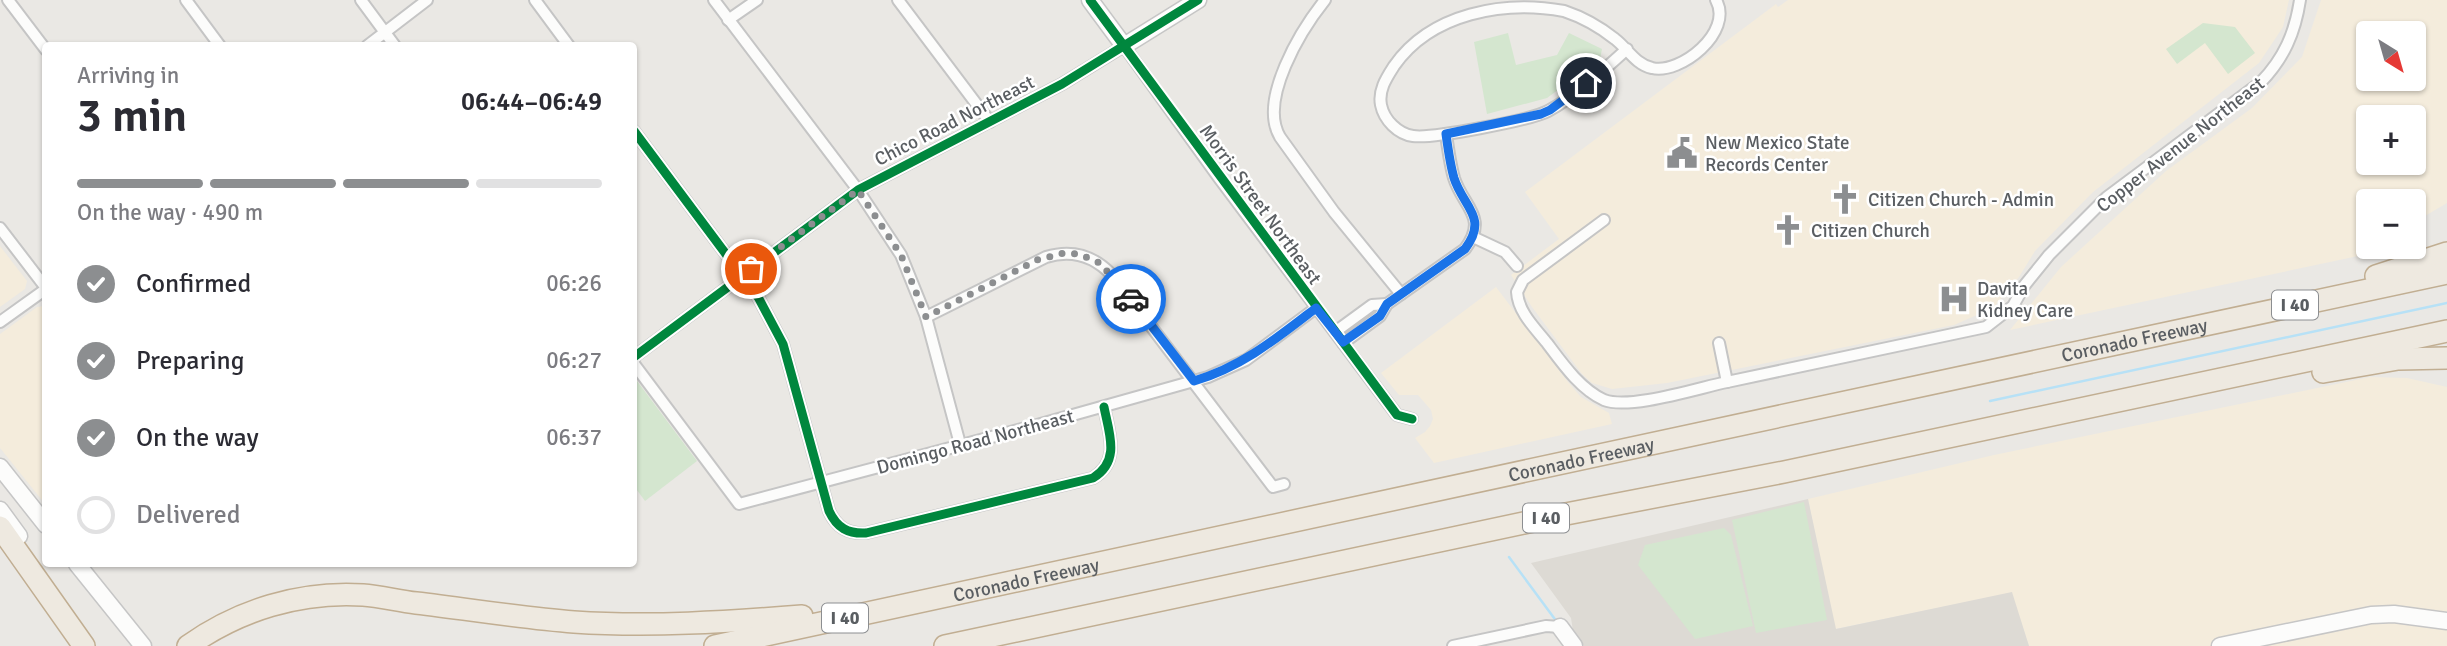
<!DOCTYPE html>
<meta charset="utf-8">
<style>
:root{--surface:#fff;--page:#f7f7f7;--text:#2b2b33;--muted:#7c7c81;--line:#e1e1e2;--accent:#8c8e90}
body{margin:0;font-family:Signika,sans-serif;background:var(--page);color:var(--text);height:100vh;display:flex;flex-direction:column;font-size:26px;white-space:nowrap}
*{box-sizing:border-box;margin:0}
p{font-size:23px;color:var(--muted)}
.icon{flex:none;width:38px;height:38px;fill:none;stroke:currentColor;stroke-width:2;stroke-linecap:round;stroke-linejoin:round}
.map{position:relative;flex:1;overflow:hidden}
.side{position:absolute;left:42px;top:42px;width:595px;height:525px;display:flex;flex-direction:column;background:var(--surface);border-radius:7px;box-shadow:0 2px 5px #0004}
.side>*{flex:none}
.needle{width:46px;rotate:143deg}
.buttons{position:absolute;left:2356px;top:21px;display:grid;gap:14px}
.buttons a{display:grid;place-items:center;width:70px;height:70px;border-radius:7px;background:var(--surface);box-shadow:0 2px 5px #0004;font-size:35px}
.pin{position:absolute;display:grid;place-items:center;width:60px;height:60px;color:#fff;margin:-30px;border:4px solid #fff;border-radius:50%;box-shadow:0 2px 7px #0007}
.courier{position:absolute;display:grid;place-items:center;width:70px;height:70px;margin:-35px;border:5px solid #1a73e8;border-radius:50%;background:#fff;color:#222;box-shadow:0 2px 9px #0007}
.overview em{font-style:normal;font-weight:600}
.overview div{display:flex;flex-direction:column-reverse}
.overview{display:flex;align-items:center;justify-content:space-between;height:119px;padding:0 35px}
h1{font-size:46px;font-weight:600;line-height:52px}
.bar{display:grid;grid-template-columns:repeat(4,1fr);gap:10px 7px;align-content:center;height:84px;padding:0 35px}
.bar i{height:9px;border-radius:5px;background:var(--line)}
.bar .selected{background:var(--accent)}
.bar p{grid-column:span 4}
ol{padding:0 35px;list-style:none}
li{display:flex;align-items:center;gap:21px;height:77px}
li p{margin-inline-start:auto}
li .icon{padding:7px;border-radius:50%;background:var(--accent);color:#fff;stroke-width:4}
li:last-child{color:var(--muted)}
li i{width:38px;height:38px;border:4px solid var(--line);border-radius:50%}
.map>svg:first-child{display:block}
</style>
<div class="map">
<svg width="2447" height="646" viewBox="0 0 2447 646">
<rect width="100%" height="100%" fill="#eae8e4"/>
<!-- commercial -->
<g fill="#f4ecdc" fill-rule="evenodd">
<polygon points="1788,0 2289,0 2283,27 2259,63 2093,192 2035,251 2019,277 1993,308 1954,325 1667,383 1612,389 1592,383 1582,374 1532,307 1511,275 1559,239 1525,192 1776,4 1778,7"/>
<path d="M2321,0H2447V203L2413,223V201H2368V247H2376L2363,255L2010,330L2061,267L2166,171L2252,108L2302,57ZM2368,33H2413V79H2368ZM2368,117H2413V163H2368Z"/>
<polygon points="0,246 27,281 25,289 0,307"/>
<polygon points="1496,287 1568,382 1581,397 1609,413 1612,424 1434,463 1415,438 1425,432 1430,426 1433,419 1431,410 1418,395 1399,395 1381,373"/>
<polygon points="44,306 46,306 45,504 0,448 0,334 37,307"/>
<polygon points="2370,377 2407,378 2447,387 2447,646 2029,646 2011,593 1835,629 1808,499 1994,455"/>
</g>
<!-- education -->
<polygon fill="#dddad4" points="1808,499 1836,629 2012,592 2029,646 1584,646 1573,631 1571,618 1531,563"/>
<!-- green -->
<g fill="#d4e6cf">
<polygon points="2203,23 2235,27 2255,53 2228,74 2205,43 2177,64 2166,49"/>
<polygon points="1508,33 1516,65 1557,55 1569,33 1602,49 1600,59 1547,98 1487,114 1474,42"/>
<polygon points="634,377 697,461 645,501 634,486"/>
<polygon points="1804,502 1827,620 1756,633 1732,520"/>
<polygon points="1724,528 1731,535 1753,626 1695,639 1638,565 1645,545"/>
</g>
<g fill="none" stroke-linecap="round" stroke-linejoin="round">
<!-- stream -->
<g stroke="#b7e1f6" stroke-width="2.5">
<polyline points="1990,401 2447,303"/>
<polyline points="1509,557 1557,622"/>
</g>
<defs>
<g id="street">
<polyline points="8,0 46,50"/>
<polyline points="186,0 220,46"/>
<polyline points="361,0 395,46"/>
<polyline points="535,0 569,46"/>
<polyline points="714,0 858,190 901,255 926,317 960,444"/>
<polyline points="898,0 990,122"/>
<path d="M1325,0C1301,30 1258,100 1280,137L1334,212L1401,294"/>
<polyline points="728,20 757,0"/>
<polyline points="367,46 427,0"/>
<path d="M1627,49C1605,69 1573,98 1548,111C1531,120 1431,139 1413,136C1398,134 1384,120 1381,105C1378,90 1387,77 1394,66C1431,13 1504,0 1564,11C1582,17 1600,27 1615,39C1627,48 1636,65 1652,68C1680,75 1734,32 1716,0"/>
<path d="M634,131L758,297L783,344L829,511C837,528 848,534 866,533L1093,478C1121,461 1109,433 1104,407"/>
<path d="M1604,220L1523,280L1517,292C1518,312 1535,328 1547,343C1562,363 1580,389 1604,400C1630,410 1698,388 1727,382"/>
<polyline points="0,228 46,288"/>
<polyline points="1473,237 1505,252 1517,266"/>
<path d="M926,317L1046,257C1072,249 1094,256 1112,275L1273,487L1284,484"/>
<polyline points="0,322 46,289"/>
<polyline points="1335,332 1372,305 1387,304"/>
<path d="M1343,343L1380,316L1387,304L1465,249C1489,217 1463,207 1454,178C1450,164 1448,149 1446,134"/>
<path d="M1719,343L1727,382L1986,327L2013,306L2024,286L2049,255L2107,197L2261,82C2284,58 2295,33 2300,0"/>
<polyline points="634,357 858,190 1062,84 1124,46 1219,178 1397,415 1412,419"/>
<polyline points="634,364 739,504 1037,425 1208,377 1246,360 1316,308"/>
<polyline points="1453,646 1546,626 1560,627"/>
</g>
<g id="secondary">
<polyline points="1090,0 1124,46 1198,0"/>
<polyline points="0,467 46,525"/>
<polyline points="0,510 19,536"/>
<polyline points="77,564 143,646"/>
<polyline points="1560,627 1574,646"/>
<polyline points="2220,646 2371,615 2394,614 2447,621"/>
</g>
<g id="highway">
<polyline points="2376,276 2447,253"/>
<polyline points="2323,372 2398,359 2447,358"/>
<polyline points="0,527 84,646"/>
<path d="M188,646C239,610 300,591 363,595C380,596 398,601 416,603C468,609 521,618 574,622C650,627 727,622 802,616"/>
<path id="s1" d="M715,646C1293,523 1869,395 2447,273"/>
<polyline points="945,646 1566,514 1784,472 2447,331"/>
</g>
</defs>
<!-- street casing -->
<use href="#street" stroke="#c5c5c5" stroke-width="14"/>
<!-- secondary casing -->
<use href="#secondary" stroke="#c6c6c6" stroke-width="19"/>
<!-- highway casing -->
<use href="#highway" stroke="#c1ae92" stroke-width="24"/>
<!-- street -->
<use href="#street" stroke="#fcfcfb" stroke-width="10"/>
<!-- secondary -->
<use href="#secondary" stroke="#fcfcfb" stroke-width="16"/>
<!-- highway -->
<use href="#highway" stroke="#eee9e0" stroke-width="21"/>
<defs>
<g id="cycleway">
<polyline points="1090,0 1397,415 1412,419"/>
<path d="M634,131L758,297L783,344L829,511C837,528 848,534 866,533L1093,478C1121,461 1109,433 1104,407"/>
<polyline points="634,357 858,190 1062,84 1198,0"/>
</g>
</defs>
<!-- cycleway casing -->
<use href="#cycleway" stroke="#fff" stroke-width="13"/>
<!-- cycleway -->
<use href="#cycleway" stroke="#00873e" stroke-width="9"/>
</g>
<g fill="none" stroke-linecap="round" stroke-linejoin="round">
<!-- done -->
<polyline stroke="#8c8e90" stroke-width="7" stroke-dasharray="0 12.6" points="751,269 858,190 901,255 926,317 1037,260 1064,253 1079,254 1100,263 1131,299"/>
<!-- route -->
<path stroke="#1a73e8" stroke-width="9" d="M1131,299L1194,381C1242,367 1277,338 1316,308L1343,342L1380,316L1387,304L1465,249C1489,217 1463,207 1454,178C1450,164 1448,149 1446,134L1541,114L1550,110L1586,83"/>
</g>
<!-- icons -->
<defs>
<symbol id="civic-bare" viewBox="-9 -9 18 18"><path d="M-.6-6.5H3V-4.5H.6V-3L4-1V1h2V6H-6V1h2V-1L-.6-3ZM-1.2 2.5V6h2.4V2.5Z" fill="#8c8e90" stroke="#fff" stroke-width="2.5" paint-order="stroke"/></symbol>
<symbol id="church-bare" viewBox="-9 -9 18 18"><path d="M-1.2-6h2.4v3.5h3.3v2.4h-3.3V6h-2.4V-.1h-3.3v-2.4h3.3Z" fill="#8c8e90" stroke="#fff" stroke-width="2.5" paint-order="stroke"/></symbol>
<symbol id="hospital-bare" viewBox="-9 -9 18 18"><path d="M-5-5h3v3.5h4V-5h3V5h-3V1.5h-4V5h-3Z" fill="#8c8e90" stroke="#fff" stroke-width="2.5" paint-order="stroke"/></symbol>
</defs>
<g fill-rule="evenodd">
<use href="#civic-bare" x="1660" y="131" width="44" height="44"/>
<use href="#church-bare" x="1823" y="177" width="44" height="44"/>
<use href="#church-bare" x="1766" y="208" width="44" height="44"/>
<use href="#hospital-bare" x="1932" y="277" width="44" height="44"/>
</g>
<g text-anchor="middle" stroke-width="5" stroke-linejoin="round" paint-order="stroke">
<!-- shield labels -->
<g fill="#fff" stroke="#8c8e91" stroke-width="2">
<rect x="2272" y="290.5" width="46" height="29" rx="5"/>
<rect x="1523" y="503.5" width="46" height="29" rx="5"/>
<rect x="822" y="603.5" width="46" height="29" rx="5"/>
</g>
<g font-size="18" font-weight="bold" fill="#5a5e62">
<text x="2295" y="311">I 40</text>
<text x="1546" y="524">I 40</text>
<text x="845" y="624">I 40</text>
</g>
<!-- street labels -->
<g font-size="19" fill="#5a5e62" stroke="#fff">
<text transform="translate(954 120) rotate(-27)" y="7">Chico Road Northeast</text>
<text transform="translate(2180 144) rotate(-38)" y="7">Copper Avenue Northeast</text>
<text transform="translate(1261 204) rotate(54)" y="7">Morris Street Northeast</text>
<text dy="7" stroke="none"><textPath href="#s1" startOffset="1452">Coronado Freeway</textPath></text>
<text transform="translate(975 441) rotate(-15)" y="7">Domingo Road Northeast</text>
<text dy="7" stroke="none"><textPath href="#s1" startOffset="886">Coronado Freeway</textPath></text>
<text dy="7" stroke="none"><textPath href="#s1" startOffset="318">Coronado Freeway</textPath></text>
</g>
<!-- poi labels -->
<g font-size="19" fill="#5a5e62" stroke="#fff" text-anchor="start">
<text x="1705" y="149">New Mexico State<tspan x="1705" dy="22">Records Center</tspan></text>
<text x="1868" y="206">Citizen Church - Admin</text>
<text x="1811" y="237">Citizen Church</text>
<text x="1977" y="295">Davita<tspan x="1977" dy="22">Kidney Care</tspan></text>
</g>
</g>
</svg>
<div class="buttons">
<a><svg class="needle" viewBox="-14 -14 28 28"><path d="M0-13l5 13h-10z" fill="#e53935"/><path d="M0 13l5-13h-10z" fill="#7c7c81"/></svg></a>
<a>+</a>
<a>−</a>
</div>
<div class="pin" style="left:751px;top:269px;background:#ea580c"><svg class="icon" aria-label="bag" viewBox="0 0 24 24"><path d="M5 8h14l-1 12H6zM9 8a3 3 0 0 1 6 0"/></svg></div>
<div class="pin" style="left:1586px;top:83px;background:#1f2937"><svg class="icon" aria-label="home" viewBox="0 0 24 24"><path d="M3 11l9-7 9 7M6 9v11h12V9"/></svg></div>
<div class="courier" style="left:1131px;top:299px"><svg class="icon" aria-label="car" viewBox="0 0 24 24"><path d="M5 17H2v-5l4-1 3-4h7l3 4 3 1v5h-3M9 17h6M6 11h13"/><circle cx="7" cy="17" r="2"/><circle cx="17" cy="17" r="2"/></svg></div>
<section class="side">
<div class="overview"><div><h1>3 min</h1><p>Arriving in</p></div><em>06:44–06:49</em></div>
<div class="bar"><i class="selected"></i><i class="selected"></i><i class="selected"></i><i></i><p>On the way · 490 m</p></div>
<ol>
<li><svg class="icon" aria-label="check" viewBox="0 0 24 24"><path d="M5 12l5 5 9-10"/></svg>Confirmed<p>06:26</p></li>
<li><svg class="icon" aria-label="check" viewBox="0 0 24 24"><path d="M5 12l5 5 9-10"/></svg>Preparing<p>06:27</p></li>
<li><svg class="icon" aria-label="check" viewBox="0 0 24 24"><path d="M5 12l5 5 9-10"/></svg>On the way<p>06:37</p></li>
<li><i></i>Delivered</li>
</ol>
</section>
</div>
